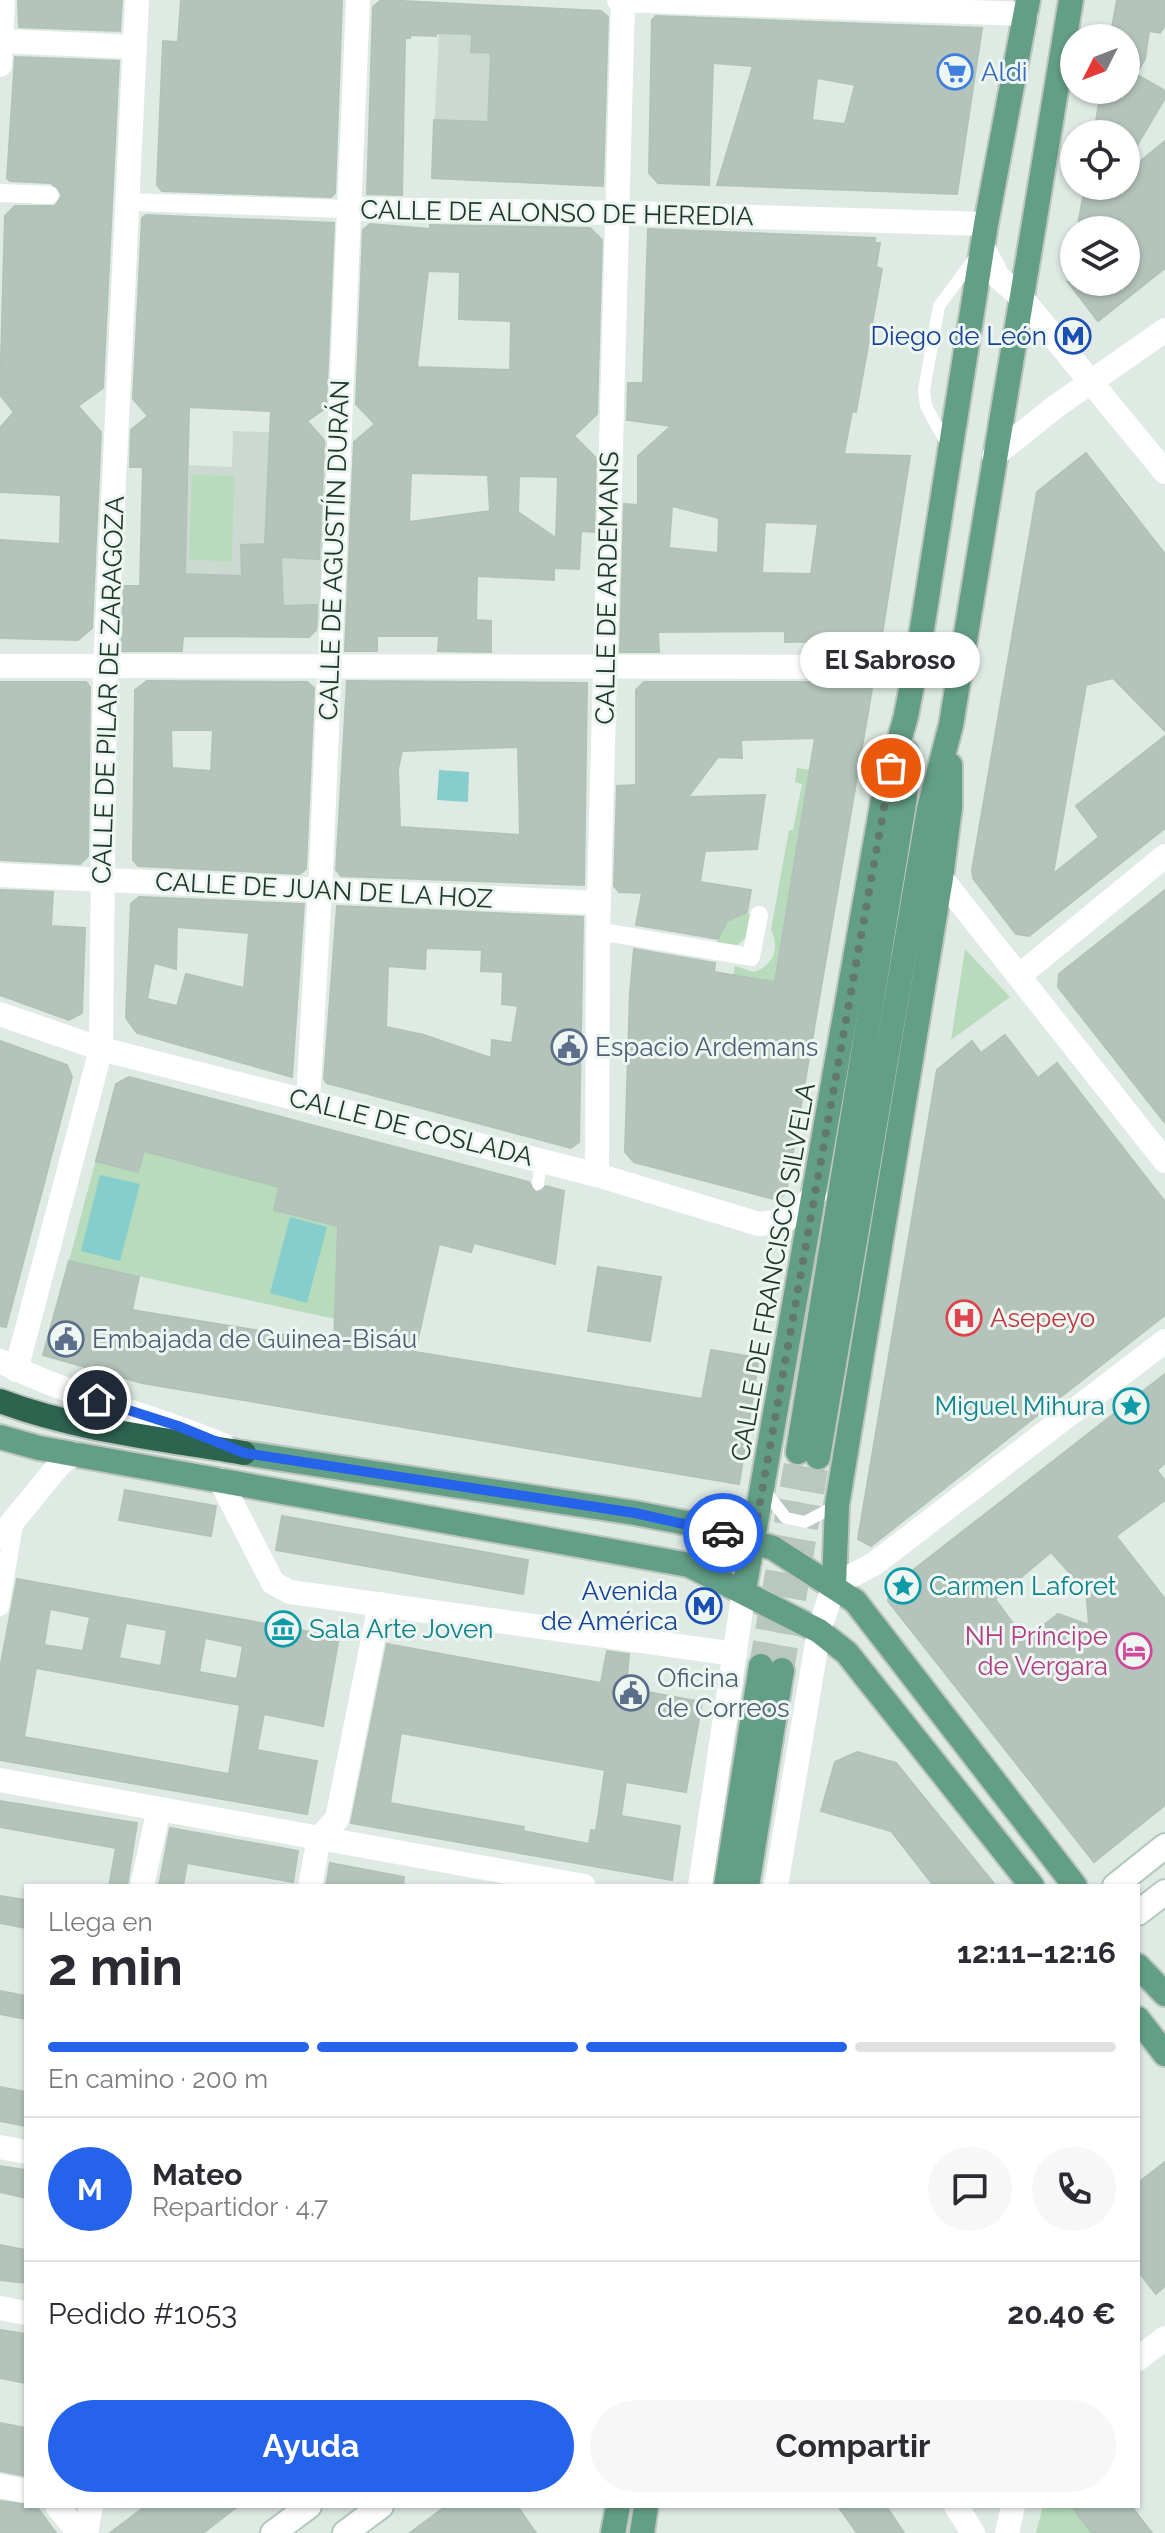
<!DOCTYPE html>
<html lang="es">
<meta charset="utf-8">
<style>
:root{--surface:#fff;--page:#f7f7f7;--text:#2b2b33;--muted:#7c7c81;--line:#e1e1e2;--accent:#2563eb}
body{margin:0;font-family:Raleway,sans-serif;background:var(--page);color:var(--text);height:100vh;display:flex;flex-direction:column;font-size:30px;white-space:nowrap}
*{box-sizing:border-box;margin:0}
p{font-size:26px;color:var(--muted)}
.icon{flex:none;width:44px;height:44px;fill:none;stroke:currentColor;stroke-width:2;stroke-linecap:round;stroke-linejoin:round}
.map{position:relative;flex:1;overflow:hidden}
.drawer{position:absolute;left:24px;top:1884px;width:1116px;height:624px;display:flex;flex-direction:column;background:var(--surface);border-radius:0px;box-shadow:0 2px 6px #0004}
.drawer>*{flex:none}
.needle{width:52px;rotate:228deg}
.fabs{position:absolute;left:1060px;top:24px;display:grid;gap:16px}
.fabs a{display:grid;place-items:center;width:80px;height:80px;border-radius:50%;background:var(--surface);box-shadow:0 2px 6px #0004;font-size:40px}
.pin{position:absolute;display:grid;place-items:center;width:68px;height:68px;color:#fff;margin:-34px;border:4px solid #fff;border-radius:50%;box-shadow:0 2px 8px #0007}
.courier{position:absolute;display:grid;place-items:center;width:80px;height:80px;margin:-40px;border:6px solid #2563eb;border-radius:50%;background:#fff;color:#222;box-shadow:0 2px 10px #0007}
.bubble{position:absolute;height:56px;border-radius:28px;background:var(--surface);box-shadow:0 2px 6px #0004;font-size:26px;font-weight:700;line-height:56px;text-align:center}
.overview em{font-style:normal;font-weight:700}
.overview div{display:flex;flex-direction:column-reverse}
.overview{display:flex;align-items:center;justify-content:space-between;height:136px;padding:0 24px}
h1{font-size:52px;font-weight:700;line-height:60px}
.bar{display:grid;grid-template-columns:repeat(4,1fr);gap:12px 8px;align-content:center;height:96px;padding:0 24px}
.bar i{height:10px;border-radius:6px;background:var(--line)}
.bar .active{background:var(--accent)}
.bar p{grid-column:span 4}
.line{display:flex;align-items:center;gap:20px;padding:0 24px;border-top:2px solid var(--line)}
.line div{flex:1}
.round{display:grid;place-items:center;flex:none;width:84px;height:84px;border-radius:42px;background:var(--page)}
.action{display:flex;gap:16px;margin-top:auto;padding:16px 24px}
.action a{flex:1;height:92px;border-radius:48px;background:var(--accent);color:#fff;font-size:32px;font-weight:700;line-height:92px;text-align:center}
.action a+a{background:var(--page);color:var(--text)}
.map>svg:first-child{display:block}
</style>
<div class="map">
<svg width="1165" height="2533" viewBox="0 0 1165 2533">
<rect width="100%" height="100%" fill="#deeae3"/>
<!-- built -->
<g fill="#ccd9d1">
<polygon points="515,7 508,182 432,178 439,33"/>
<polygon points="233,431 319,434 328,444 319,627 309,637 183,636 189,465 232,467"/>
</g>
<!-- green -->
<g fill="#b7dbbb">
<polygon points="192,475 234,476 232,562 189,559"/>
<path d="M797,768L810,770L775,982L733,976L735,966L754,972C774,965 780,948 771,930L789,830H793L802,784L795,782Z"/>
<polygon points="743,913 754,914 746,938 737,945 717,942 727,921"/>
<polygon points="965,949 1010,997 951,1040"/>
<polygon points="129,1077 340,1132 335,1319 69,1261 116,1084"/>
<polygon points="1043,2506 1071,2506 1092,2533 1036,2533"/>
</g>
<!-- water -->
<g fill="#86cece">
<polygon points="439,770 469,772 468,802 437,800"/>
<polygon points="100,1175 140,1184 120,1261 81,1251"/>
<polygon points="290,1217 327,1227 307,1303 270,1293"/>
</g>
<!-- building -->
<g fill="#b4c4bb" stroke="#b1c3b9" stroke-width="2" fill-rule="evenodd">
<polygon points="18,0 122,0 120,31 19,27"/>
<polygon points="181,0 342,0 335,193 331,197 162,191 157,185 163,41 178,42"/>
<polygon points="381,0 601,11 608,17 603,186 432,178 434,120 488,122 491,53 471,52 472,34 436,33 436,36 410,35 410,38 405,38 402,195 367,194 373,7"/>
<polygon points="1117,0 1165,0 1165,25 1160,33 1149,31 1145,59 1136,74 1165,91 1165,98 1126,164 1126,134 1094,134 1101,90 1126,90 1126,38 1110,38"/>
<path d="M656,16L982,28L957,194L717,185L753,66L713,63L709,185L658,183L649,173L652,20ZM817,78L855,85L845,124L812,120Z"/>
<polygon points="15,57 119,61 103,388 78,406 101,432 92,628 78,640 0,638 0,540 60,544 61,495 0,492 0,428 14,412 0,395 5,216 15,206 55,206 62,195 51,183 10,181 7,178"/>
<polygon points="1165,141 1165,268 1098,321 1068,282 1126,282 1126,230 1077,230 1085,186 1126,186 1126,173"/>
<path d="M146,215L334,223L326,408L307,421L324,440L319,559L281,557L283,606L317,605L316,630L309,637L183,636L182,651H121L124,586H140L143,467H130L131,430L148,416L133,399L142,218ZM189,407L271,411L265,544L241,545L242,576L185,574Z"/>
<path d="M370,224L430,229V225L590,228L602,240L597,414L574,436L596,458L594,532L581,531L579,569L554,568V580L477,576L476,620L491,621V652L438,651L439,636H377V651H345L354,442L375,424L356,404L363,230ZM428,271L460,272L459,319L511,321L510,370L417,367ZM411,473L488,475L490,511L409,522ZM519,476L558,477L556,538L518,512Z"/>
<path d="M648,229L875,238V243H880L876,267L882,269L856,412L852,411L844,454L910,456L881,641L785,642V631L658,632L659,652H620L624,504L638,505V456L671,426L627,420L628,383H643ZM672,506L719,518L718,553L669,548ZM765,522L818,524L811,574L762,573Z"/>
<polygon points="1086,453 1165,554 1165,731 1113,678 1086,685 1053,874 1099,837 1076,806 1165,736 1165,828 1029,936 1016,934 973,878 972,870 1037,492"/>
<path d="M147,681L307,682L314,688L306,869L300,874L138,866L133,860L135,690ZM171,730H213L211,771L172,768Z"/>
<path d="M347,681L587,683L584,885L341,876L336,870ZM518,747L520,835L400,827L398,769L402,751Z"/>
<polygon points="0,682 86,682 90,687 88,856 80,864 0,860"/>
<polygon points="644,682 866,682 872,689 786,1193 777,1200 634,1162 625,1152 630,992 634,949 715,963 714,972 775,982 815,738 741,740 742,758 718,757 688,797 765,795 757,849 705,851 700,882 751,890 747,912 727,921 718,939 636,925 642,893 619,892 614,886 617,786 636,785 636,690"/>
<polygon points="0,890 53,892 51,926 85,928 82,1013 69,1020 0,995"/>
<polygon points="1165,890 1165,1123 1058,987 1059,974"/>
<path d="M139,897L304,904L292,1077L137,1033L126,1018L131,904ZM177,927L249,933L244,988L186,974L177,1006L147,999L154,963L176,969Z"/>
<path d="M337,906L583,917L579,1142L571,1148L327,1083L324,1079ZM426,948L482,950L481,971L503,972L502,1004L518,1006L512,1043L492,1040L491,1058L424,1035L386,1027L388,966L425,969Z"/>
<polygon points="1005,1035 1038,1078 1057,1063 1165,1202 1165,1315 871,1546 858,1539 937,1070 972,1041 981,1053"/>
<polygon points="0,1041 67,1065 72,1077 6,1327 0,1326"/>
<polygon points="129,1077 529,1182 536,1193 546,1186 564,1191 555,1264 474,1243 471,1252 439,1244 415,1352 702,1399 711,1350 759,1358 739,1484 142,1383 43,1355 69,1261 139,1277 132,1310 334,1343 338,1226 274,1210 279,1187 144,1151 138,1172 96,1161 116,1084"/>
<polygon points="598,1267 661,1277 650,1341 588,1331"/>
<path d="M1165,1374V1463L1157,1470L1165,1481V1500L1116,1536L1165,1599V1805L1094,1862L888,1601L890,1588ZM1051,1552L1086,1591L1089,1625L1058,1614L1025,1640L995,1599Z"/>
<polygon points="125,1490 216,1506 211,1536 119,1520"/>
<polygon points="282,1516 528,1560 523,1594 276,1550"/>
<path d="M17,1579L339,1637L323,1726L264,1714L257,1750L317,1761L307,1814L0,1760V1668ZM50,1609L90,1617L83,1651L44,1645ZM126,1623L167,1630L161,1666L119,1658ZM205,1638L243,1646L237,1679L199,1672ZM36,1668L240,1705L229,1774L24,1737Z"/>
<path d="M387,1644L601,1683L607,1651L629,1654L626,1688L702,1702L686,1792L626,1782L621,1816L680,1826L672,1880L351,1823ZM401,1733L605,1770L596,1831L591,1830L589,1844L523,1831L524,1827L390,1803Z"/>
<polygon points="857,1752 896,1763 996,1886 934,1886 891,1831 821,1811 835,1762"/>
<polygon points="0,1801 137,1823 127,1886 109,1886 116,1848 0,1827"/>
<polygon points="170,1828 298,1851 293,1882 187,1863 183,1886 159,1886"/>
<polygon points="330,1863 404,1877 403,1886 326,1886"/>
<polygon points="0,1896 26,1900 26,1928 0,1923"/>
<polygon points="0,1991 26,1996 26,2019 0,2014"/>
<polygon points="0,2087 26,2092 26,2126 0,2121"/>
<polygon points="1165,2162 1165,2286 1156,2294 1138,2271 1138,2183"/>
<polygon points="0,2166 26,2170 26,2198 0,2192"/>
<polygon points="0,2245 26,2250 26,2283 0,2280"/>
<polygon points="0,2330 26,2334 26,2383 0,2378"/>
<polygon points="0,2423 26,2428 26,2476 0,2471"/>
<polygon points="0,2501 36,2506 56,2533 0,2533"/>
<polygon points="146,2506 238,2506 203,2533 110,2533"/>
<polygon points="446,2506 517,2506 536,2533 410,2533"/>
<polygon points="838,2506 886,2506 904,2533 857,2533"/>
<polygon points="1071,2506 1131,2506 1152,2533 1092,2533"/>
</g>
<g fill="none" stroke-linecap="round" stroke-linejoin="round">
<!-- primary-tunnel -->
<g stroke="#b8c7bf" stroke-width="24" stroke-dasharray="24 12" stroke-linecap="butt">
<polyline points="761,1666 798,1452"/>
<polyline points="782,1670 818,1457"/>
</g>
<defs>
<g id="secondary">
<polyline points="1115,1886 1165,1846"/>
<polyline points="1138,1913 1165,1892"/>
<polyline points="273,2533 309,2506"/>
<polyline points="345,2533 381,2506"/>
</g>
<g id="primary">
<polyline points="0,1437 39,1448 689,1565 819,1631 847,1653 1032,1886"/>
<polyline points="798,1452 905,797 906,751"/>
<polyline points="244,1453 635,1513 697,1525 773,1548 855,1601 1075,1886"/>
<polyline points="818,1457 929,809 951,725 1071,0"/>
<polyline points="834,1585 837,1505 941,878 950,807 950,765"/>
<polyline points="744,1590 884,794 906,716 918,654 986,224 1028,0"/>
<polyline points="726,1886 761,1666"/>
<polyline points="747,1886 782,1670"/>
<polyline points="1138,1966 1165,1994"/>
<polyline points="1138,2019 1165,2054"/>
<polyline points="613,2533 618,2506"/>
<polyline points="642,2533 646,2506"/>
</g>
<path id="motorway" d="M0,1401C77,1430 163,1439 244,1453"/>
</defs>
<!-- secondary casing -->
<use href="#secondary" stroke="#b2c9bd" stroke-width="28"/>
<!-- primary casing -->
<use href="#primary" stroke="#bcc4c0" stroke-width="28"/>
<!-- motorway casing -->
<use href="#motorway" stroke="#bcc4c0" stroke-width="28"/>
<!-- service -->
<g stroke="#fff" stroke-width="12">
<polyline points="948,446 926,406 924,390 939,306 976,256"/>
<polyline points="538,1184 541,1161"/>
<polyline points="764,1490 786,1518 805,1522 837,1505"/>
</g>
<!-- pedestrian -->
<g stroke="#fff" stroke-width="18">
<polyline points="0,193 50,195"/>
<polyline points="128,202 346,209"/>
<polyline points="598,931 751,957 759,915"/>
<polyline points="0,1607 15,1519"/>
</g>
<!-- minor -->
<g stroke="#fff" stroke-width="24">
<polyline points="619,0 1026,14"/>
<polyline points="1,41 135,47"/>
<polyline points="0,65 3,0"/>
<polyline points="346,209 624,213 986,224"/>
<polyline points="0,666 915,667"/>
<polyline points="0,875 599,903"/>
<polyline points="941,878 1165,1161"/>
<polyline points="1019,976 1165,856"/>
<polyline points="0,1014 101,1049 597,1175 759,1224 785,1221 815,1195"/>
<polyline points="308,1100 321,872 358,0"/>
<polyline points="597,1175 598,931 623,0"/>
<path d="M0,1361C71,1397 150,1414 223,1445"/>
<polyline points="16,1370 101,1049 105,669 137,0"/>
<polyline points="220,1480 273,1583 290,1592 735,1654"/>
<polyline points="0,1537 60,1464 74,1454"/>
<polyline points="0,1780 584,1886"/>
<polyline points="142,1886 159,1809"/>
<polyline points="310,1886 319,1838 337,1819 380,1604"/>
<polyline points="700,1886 744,1590"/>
<polyline points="776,1886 819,1631 834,1585 874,1564 1165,1341"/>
<polyline points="0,2147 26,2152"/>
<polyline points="0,2308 26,2313"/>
<polyline points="1138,2359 1165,2338"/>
<polyline points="0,2486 26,2491"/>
<polyline points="57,2506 79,2533"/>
<polyline points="956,2506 973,2533"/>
<polyline points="86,2533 91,2506"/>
<polyline points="1007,2533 1013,2506"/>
</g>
<!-- tertiary -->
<g stroke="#fff" stroke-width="24">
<polyline points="983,247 998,277 1020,296 1165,472"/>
<polyline points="994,456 1055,407 1165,330"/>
</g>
<!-- secondary -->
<use href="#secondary" stroke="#fff" stroke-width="24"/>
<!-- primary -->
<use href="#primary" stroke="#639e86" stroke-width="24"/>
<!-- motorway -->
<use href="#motorway" stroke="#2d6450" stroke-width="24"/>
</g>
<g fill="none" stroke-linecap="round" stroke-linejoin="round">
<!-- done -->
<polyline stroke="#62776d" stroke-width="8" stroke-dasharray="0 14.4" points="723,1533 753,1542 891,768"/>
<!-- route -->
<polyline stroke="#2563eb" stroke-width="10" points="97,1400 178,1426 244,1453 635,1513 723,1533"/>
</g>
<!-- icons -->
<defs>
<symbol id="supermarket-ring" viewBox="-11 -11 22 22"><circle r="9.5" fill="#eef6f1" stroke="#3f7fe0" stroke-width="1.5"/><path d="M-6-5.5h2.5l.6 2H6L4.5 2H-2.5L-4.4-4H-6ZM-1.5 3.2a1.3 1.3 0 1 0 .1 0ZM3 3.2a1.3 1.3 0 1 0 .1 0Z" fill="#3f7fe0"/></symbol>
<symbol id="metro-ring" viewBox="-11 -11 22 22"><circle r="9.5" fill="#eef6f1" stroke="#1a4fb4" stroke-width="1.5"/><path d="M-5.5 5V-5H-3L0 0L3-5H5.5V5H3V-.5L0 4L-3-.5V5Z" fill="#1a4fb4"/></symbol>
<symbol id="civic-ring" viewBox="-11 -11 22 22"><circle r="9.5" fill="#eef6f1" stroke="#5c6f8a" stroke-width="1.5"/><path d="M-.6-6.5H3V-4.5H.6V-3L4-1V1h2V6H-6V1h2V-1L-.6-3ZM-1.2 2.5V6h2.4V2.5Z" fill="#5c6f8a"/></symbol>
<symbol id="hospital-ring" viewBox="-11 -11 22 22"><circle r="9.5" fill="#eef6f1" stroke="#e0444e" stroke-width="1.5"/><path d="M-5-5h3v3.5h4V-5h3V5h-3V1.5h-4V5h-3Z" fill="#e0444e"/></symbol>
<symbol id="sight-ring" viewBox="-11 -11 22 22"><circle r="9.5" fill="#eef6f1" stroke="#0f9aa8" stroke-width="1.5"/><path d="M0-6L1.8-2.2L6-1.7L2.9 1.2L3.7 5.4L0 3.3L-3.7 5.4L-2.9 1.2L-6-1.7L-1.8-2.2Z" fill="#0f9aa8"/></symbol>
<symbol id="museum-ring" viewBox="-11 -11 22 22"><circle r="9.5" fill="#eef6f1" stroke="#0f9aa8" stroke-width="1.5"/><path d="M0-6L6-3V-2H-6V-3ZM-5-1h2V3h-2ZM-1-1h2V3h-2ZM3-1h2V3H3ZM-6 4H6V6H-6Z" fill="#0f9aa8"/></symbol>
<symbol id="hotel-ring" viewBox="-11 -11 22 22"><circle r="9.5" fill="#eef6f1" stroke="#d1479c" stroke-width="1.5"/><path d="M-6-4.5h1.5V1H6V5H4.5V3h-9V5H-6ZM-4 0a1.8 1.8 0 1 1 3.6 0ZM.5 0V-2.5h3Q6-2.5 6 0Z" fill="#d1479c"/></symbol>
</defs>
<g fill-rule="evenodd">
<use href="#supermarket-ring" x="935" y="52" width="40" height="40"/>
<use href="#metro-ring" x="1053" y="316" width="40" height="40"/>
<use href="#civic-ring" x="549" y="1027" width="40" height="40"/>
<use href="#hospital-ring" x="944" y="1298" width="40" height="40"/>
<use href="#civic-ring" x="46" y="1319" width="40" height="40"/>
<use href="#sight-ring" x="1111" y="1386" width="40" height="40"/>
<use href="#sight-ring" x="883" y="1566" width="40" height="40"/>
<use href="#metro-ring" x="684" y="1586" width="40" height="40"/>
<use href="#museum-ring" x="263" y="1609" width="40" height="40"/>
<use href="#hotel-ring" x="1114" y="1631" width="40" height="40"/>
<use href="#civic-ring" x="611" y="1673" width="40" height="40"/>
</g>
<g text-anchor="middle" stroke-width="6" stroke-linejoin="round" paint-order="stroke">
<!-- shop labels -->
<g font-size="26" fill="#366cbe" stroke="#eef6f1" text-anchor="start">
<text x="981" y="81">Aldi</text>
</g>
<!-- street labels -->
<g font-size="26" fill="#20392e" stroke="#eef6f1">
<text transform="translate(557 213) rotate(1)" y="9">CALLE DE ALONSO DE HEREDIA</text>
<text transform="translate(334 550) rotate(-88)" y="9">CALLE DE AGUSTÍN DURÁN</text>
<text transform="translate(607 588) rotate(-89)" y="9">CALLE DE ARDEMANS</text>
<text transform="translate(108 690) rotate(-88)" y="9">CALLE DE PILAR DE ZARAGOZA</text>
<text transform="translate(324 890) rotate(3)" y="9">CALLE DE JUAN DE LA HOZ</text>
<text transform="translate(411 1127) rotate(14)" y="9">CALLE DE COSLADA</text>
<text transform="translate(773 1272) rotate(-80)" y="9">CALLE DE FRANCISCO SILVELA</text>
</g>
<!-- transit labels -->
<g font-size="26" fill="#164399" stroke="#eef6f1" text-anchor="end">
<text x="1047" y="345">Diego de León</text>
<text x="678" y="1600">Avenida<tspan x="678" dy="30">de América</tspan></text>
</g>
<!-- service labels -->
<g font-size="26" fill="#4e5e75" stroke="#eef6f1" text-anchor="start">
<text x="595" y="1056">Espacio Ardemans</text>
<text x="92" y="1348">Embajada de Guinea-Bisáu</text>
<text x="657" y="1687">Oficina<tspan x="657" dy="30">de Correos</tspan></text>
</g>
<!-- health labels -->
<g font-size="26" fill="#be3a42" stroke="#eef6f1" text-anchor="start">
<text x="990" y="1327">Asepeyo</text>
</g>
<!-- culture labels -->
<g font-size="26" fill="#0d838f" stroke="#eef6f1" text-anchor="start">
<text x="1105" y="1415" text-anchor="end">Miguel Mihura</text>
<text x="929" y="1595">Carmen Laforet</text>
<text x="309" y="1638">Sala Arte Joven</text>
</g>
<!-- hotel labels -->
<g font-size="26" fill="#b23c85" stroke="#eef6f1" text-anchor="end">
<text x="1108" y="1645">NH Príncipe<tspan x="1108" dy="30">de Vergara</tspan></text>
</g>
</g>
</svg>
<div class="fabs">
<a><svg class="needle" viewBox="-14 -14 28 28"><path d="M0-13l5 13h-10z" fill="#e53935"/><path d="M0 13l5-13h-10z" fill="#7c7c81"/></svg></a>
<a><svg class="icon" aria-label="locate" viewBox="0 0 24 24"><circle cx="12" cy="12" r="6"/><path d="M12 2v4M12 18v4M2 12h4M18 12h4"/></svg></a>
<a><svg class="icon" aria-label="layers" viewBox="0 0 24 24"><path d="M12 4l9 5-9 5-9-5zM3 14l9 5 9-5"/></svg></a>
</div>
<div class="pin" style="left:891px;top:768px;background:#ea580c"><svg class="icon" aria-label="bag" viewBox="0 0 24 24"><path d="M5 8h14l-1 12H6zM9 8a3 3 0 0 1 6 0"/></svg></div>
<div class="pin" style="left:97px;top:1400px;background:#1f2937"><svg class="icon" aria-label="home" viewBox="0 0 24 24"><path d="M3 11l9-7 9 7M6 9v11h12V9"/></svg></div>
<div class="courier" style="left:723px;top:1533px"><svg class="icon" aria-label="car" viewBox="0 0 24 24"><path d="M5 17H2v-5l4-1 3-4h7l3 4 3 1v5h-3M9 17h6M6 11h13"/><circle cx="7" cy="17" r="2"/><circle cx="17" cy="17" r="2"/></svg></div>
<div class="bubble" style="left:800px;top:632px;width:180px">El Sabroso</div>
<section class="drawer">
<div class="overview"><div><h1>2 min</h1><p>Llega en</p></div><em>12:11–12:16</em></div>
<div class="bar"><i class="active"></i><i class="active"></i><i class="active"></i><i></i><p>En camino · 200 m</p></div>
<div class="line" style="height:144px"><b class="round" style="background:var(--accent);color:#fff">M</b><div><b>Mateo</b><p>Repartidor · 4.7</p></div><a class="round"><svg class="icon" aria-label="chat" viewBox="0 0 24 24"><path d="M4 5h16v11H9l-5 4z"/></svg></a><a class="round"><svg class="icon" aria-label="phone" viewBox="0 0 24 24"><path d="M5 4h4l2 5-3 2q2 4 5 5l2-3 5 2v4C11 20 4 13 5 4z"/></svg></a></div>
<div class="line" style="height:104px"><div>Pedido #1053</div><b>20.40 €</b></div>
<div class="action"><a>Ayuda</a><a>Compartir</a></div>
</section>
</div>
